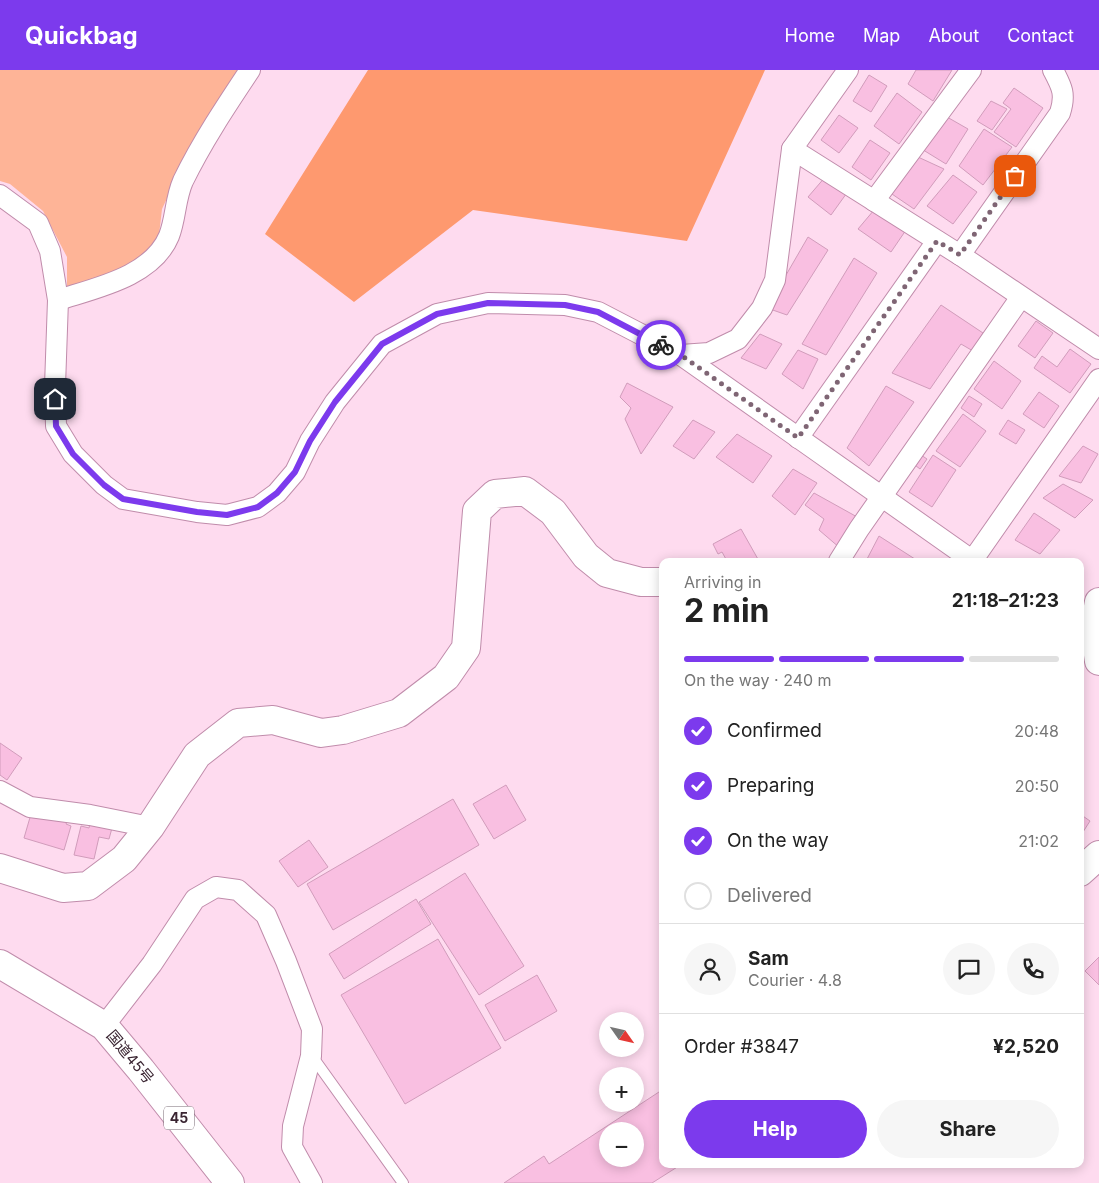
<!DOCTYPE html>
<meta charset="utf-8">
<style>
:root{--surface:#fff;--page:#f6f6f6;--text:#222;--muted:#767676;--line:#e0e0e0;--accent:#7c3aed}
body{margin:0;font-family:Inter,"Noto Sans JP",sans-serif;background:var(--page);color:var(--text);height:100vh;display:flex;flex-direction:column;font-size:19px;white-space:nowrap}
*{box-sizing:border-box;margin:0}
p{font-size:16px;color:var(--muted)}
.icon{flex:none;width:28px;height:28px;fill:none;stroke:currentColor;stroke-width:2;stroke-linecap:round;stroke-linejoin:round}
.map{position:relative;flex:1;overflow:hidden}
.sheet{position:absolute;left:659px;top:488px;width:425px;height:610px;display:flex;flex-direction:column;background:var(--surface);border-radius:10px;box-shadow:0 2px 12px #0003}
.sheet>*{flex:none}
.needle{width:32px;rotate:124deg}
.fabs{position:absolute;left:599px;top:942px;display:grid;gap:10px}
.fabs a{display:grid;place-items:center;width:45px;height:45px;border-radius:50%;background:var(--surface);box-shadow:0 2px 12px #0003;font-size:25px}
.pin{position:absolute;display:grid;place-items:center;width:42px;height:42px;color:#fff;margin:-21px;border-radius:10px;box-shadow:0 2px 8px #0006}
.courier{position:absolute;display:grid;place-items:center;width:50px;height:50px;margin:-25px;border:4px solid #7c3aed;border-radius:50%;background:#fff;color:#222;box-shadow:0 1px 6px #0007}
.summary em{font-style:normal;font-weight:700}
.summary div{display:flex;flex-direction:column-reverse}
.summary{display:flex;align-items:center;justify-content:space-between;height:85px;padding:0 25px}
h1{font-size:32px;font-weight:700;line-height:38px}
.bar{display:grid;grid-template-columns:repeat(4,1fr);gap:8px 5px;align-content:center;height:60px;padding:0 25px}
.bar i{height:6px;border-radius:4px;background:var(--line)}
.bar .current{background:var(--accent)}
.bar p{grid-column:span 4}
.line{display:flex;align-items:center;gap:12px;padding:0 25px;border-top:1px solid var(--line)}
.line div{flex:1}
.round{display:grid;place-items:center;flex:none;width:52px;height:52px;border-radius:26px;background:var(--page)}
ol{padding:0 25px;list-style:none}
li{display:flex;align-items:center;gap:15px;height:55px}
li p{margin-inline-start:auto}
li .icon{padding:5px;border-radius:50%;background:var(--accent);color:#fff;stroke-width:4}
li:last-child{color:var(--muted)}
li i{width:28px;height:28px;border:2px solid var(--line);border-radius:50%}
.action{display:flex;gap:10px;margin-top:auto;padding:10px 25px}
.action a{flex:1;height:58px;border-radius:30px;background:var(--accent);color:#fff;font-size:20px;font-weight:700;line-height:58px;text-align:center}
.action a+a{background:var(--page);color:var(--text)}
header{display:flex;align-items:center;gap:30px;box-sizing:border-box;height:70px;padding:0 25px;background:var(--accent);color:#fff}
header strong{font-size:24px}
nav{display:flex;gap:28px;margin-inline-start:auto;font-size:18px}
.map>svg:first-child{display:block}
</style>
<header>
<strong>Quickbag</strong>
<nav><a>Home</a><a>Map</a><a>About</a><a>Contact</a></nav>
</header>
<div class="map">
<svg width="1099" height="1113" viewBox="0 0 1099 1113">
<rect width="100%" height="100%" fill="#fedbef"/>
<!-- green -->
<polygon fill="#feb497" points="0,0 242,0 186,88 162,139 158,174 145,185 101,210 67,220 67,187 43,141 10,114 0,111"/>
<!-- forest -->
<polygon fill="#fe996f" points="368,0 765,0 687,171 473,140 354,232 265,164"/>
<!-- building -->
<g fill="#f9bfe1" stroke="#d19cbb" fill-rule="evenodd">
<polygon points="916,0 952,0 933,31 908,14"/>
<polygon points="869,5 887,16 871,42 853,31"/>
<polygon points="1014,18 1043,38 1016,77 994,62 1011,39 1003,33"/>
<polygon points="897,23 922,42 899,74 874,56"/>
<polygon points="991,31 1007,39 992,60 977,51"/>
<polygon points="839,45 858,58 839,83 821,70"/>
<polygon points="947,47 968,59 946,94 920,78"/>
<polygon points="984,59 1012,77 983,115 959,96"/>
<polygon points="870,70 890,83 871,110 852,97"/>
<polygon points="918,87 944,99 914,139 889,122"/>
<polygon points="953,105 977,122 953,154 927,136"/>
<polygon points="826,106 849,120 831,145 808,127"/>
<polygon points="874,140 906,160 891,182 858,159"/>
<polygon points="808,167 828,180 787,245 767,238"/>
<polygon points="854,188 877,203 826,285 802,274"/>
<polygon points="941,235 983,263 973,281 961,274 930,319 892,303"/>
<polygon points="1036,251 1053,263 1035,288 1018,276"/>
<polygon points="760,264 782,274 766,299 741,288"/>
<polygon points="1070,279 1091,294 1070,323 1034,298 1042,286 1057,297"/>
<polygon points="798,280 818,289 803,319 782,304"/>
<polygon points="994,291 1021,311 1002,339 974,319"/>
<polygon points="627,313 673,337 641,384 625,349 631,338 620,327"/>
<polygon points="886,316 914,332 869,396 847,378"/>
<polygon points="1039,322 1059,336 1044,358 1023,344"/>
<polygon points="969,326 982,334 974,347 961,338"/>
<polygon points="963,344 986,361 960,397 936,381"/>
<polygon points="693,350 715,362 694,389 673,376"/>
<polygon points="1008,350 1025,360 1016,374 999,364"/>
<polygon points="737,364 772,386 753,413 716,387"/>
<polygon points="1083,376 1098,384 1081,413 1059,406"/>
<polygon points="918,383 927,389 920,399 911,392"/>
<polygon points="933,385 956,400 932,437 909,422"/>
<polygon points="793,399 817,413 795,445 772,426"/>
<polygon points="1063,414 1093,430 1075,448 1043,428"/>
<polygon points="814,423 859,448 840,478 819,460 824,449 805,435"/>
<polygon points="1034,443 1060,460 1040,484 1015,470"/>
<polygon points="741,459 759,491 727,491 722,482 718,484 713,474"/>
<polygon points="879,466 918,491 866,491"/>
<polygon points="0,673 22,688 7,710 0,705"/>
<polygon points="506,715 526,750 494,769 473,734"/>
<polygon points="453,729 479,775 333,860 307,814"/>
<polygon points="31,744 68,749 66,754 71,756 64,780 24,768"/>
<polygon points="1080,744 1090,751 1083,762 1080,760"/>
<polygon points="90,753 112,758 109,769 99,767 94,789 74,785 81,756 89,758"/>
<polygon points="309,770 328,797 298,817 279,791"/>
<polygon points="465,803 524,896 479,925 419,832"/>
<polygon points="416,829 431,854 344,909 329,884"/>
<polygon points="438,869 501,978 405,1034 341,925"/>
<polygon points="1099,887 1099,915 1085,901"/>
<polygon points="537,905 557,941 505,971 485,935"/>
<path d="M662,1020V1094H682L652,1113H504L544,1086L549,1094ZM608,1061H635V1089H608Z"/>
</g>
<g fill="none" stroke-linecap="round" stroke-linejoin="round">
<defs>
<polyline id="lane" points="312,986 403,1113"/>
<g id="street">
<polyline points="848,0 792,79 960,185 1099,279"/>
<polyline points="0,125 38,153 50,181 58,230 55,316 56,356 73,384 104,415 123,429 197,442 227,445 258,437 277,423 295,402 310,371 335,332 382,274 437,244 488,233 565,235 598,242 681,285 709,283 738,269 762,238 775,210 792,79"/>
<polyline points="874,131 971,0"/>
<path d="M960,185L1060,43C1066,24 1062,17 1053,0"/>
<path d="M58,230C95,218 152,207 169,166C176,148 175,129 183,111C202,72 226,36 250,0"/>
<polyline points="681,285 973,491"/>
<polyline points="798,368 937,171"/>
<polyline points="839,491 859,459 1021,227"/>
<polyline points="972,491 1099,309"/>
<polyline points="0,721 30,737 90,745 150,757"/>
<polyline points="104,956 152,894 195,829 216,817 238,820 266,845 286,891 312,959 311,986 293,1056 292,1077 312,1113"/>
</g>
<g id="secondary">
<polyline points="1099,532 1094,558 1099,591"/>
<polyline points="0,798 63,818 88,816 124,789 150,757 197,685 238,653 273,650 321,663 343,660 399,643 446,607 466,578 477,441 495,424 525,421 553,442 586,486 607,503 641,512 662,512"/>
<polyline points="1080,802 1099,785"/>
</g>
<polyline id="highway" points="0,894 104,956 141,1000 230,1113"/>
</defs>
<!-- lane casing -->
<use href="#lane" stroke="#c08cab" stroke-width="12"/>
<!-- street casing -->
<use href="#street" stroke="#c08cab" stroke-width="22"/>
<!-- secondary casing -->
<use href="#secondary" stroke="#c08cab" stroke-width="30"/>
<!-- highway casing -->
<use href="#highway" stroke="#c08cab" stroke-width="30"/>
<!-- lane -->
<use href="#lane" stroke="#fff" stroke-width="10"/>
<!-- street -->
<use href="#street" stroke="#fff" stroke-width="20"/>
<!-- secondary -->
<use href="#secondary" stroke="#fff" stroke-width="28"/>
<!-- highway -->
<use href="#highway" stroke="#fff" stroke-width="28"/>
</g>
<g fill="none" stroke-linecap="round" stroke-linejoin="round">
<!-- done -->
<polyline stroke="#7f6574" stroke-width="5" stroke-dasharray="0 9" points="661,275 681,285 798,368 937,171 960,185 1015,106"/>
<!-- route -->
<polyline stroke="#7c3aed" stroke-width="6" points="55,329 56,356 73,384 104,415 123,429 197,442 227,445 258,437 277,423 295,402 310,371 335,332 382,274 437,244 488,233 565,235 598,242 661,275"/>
</g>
<g text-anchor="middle" stroke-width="4.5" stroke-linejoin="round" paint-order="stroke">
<!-- shield labels -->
<rect fill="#fff" stroke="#756670" stroke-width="1" x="164" y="1036.5" width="30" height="23" rx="4"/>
<g font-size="14" font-weight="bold" fill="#3a2532">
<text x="179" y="1053">45</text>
</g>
<!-- street labels -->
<g font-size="15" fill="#3a2532" stroke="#fff">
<text transform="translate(130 987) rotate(50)" y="5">国道45号</text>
</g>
</g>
</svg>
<div class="fabs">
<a><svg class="needle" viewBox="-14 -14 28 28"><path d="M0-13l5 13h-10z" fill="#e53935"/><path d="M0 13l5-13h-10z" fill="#767676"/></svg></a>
<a>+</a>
<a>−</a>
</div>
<div class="pin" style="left:1015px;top:106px;background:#ea580c"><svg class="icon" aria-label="bag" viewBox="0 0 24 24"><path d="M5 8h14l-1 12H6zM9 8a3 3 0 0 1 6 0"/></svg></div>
<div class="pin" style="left:55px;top:329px;background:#1f2937"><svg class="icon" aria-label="home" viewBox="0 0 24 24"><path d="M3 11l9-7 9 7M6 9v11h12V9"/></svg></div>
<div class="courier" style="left:661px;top:275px"><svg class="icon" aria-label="bike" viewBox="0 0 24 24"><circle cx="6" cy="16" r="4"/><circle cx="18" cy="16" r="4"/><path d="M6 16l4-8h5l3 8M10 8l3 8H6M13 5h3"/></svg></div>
<section class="sheet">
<div class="summary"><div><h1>2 min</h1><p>Arriving in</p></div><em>21:18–21:23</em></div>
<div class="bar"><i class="current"></i><i class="current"></i><i class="current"></i><i></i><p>On the way · 240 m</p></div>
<ol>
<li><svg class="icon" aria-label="check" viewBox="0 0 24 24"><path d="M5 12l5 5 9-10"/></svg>Confirmed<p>20:48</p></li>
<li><svg class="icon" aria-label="check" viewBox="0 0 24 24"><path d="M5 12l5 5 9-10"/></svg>Preparing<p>20:50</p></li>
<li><svg class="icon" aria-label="check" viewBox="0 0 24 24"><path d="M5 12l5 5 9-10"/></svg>On the way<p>21:02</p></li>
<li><i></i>Delivered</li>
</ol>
<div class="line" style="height:90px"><a class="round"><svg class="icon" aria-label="person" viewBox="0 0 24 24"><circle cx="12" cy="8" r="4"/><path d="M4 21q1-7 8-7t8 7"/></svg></a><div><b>Sam</b><p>Courier · 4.8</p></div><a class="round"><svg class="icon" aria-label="chat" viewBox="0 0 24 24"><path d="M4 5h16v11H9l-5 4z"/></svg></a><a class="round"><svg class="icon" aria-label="phone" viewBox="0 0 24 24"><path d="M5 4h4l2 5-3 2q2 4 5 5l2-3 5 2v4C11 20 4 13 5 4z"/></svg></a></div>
<div class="line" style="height:65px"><div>Order #3847</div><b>¥2,520</b></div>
<div class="action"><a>Help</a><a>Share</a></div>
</section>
</div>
